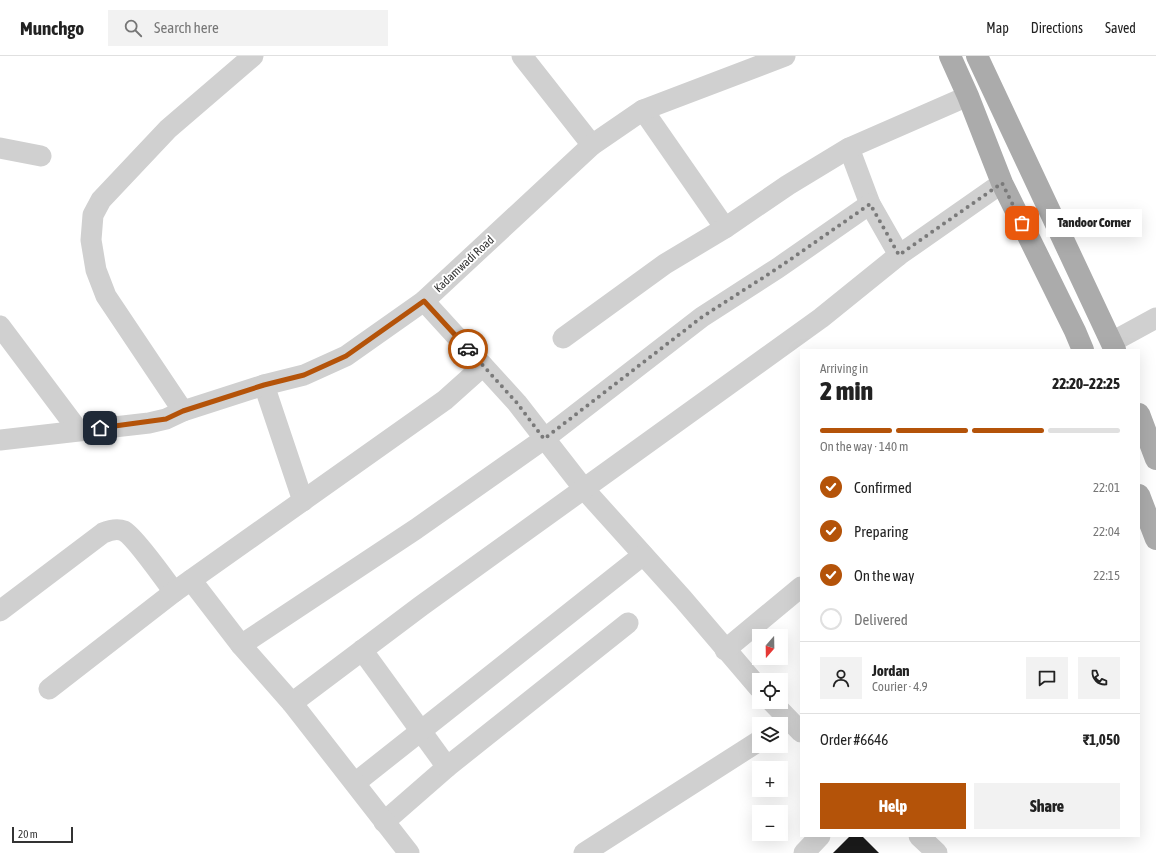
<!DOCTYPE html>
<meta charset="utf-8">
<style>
:root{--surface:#fff;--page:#f2f2f2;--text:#222;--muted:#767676;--line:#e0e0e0;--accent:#b45309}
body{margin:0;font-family:"Asap Condensed",sans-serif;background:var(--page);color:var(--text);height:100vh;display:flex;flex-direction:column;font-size:15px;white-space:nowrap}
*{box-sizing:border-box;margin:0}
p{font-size:13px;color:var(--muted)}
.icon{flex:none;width:22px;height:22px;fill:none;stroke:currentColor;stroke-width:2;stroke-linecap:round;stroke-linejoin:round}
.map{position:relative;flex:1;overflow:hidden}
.side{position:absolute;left:800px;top:293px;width:340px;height:488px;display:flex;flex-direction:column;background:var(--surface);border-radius:0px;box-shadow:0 4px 16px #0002}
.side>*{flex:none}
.needle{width:26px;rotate:200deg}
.controls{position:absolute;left:752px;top:573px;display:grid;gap:8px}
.controls a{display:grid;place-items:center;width:36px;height:36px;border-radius:0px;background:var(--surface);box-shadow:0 4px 16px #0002;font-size:20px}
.scale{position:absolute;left:12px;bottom:10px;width:61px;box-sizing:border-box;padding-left:4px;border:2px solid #333;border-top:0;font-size:11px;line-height:14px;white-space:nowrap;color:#333;-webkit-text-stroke:3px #fff;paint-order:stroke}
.pin{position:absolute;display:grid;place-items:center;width:34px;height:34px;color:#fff;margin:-17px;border-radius:8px;box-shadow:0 2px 6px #0006}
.courier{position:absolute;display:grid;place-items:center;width:40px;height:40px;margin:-20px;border:3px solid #b45309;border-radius:50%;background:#fff;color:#222;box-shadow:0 1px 5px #0007}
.bubble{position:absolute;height:28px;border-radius:0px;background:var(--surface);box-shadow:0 4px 16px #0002;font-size:13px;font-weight:800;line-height:28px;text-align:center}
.summary em{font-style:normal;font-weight:800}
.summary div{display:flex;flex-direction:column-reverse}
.summary{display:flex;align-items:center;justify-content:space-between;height:68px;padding:0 20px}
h1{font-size:26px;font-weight:800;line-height:30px}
.bar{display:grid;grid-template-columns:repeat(4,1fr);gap:6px 4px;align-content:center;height:48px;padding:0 20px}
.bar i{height:5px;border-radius:3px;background:var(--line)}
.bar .selected{background:var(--accent)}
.bar p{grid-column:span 4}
.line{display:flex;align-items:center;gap:10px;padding:0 20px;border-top:1px solid var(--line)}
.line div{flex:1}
.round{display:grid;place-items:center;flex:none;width:42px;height:42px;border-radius:0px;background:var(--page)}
ol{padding:0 20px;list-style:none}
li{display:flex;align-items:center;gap:12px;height:44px}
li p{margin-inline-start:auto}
li .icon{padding:4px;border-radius:50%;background:var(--accent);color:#fff;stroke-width:4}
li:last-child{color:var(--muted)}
li i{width:22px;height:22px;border:2px solid var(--line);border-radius:50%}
.cta{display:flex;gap:8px;margin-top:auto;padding:8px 20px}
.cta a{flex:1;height:46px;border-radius:0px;background:var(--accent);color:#fff;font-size:16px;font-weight:800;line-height:46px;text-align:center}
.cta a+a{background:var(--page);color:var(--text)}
header{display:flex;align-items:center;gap:24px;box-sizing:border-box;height:56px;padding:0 20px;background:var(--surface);border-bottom:1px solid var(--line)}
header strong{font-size:19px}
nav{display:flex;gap:22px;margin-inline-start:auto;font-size:14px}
.search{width:280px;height:36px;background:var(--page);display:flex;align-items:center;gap:10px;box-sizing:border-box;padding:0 14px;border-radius:0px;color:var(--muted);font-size:15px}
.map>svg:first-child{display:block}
</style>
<header>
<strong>Munchgo</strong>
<div class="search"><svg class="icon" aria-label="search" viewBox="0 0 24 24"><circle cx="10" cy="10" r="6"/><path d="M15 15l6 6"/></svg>Search here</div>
<nav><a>Map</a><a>Directions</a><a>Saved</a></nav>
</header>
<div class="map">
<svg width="1156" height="797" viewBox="0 0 1156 797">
<rect width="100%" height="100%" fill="#fff"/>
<!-- building -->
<polygon fill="#1a1a1a" points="850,780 862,780 879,797 833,797"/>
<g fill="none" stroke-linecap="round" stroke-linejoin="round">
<!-- minor -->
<g stroke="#d0d0d0" stroke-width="21">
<polyline points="522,0 592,89"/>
<polyline points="643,54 725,172"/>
<polyline points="0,92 41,100"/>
<polyline points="849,92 870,148 899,199"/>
<polyline points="424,245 517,347 584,433 683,543 759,632"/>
<polyline points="0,270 78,374"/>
<polyline points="563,282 665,208 725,172 788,129 849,92 968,40"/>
<polyline points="1112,286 1156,262"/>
<polyline points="264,329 303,445"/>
<polyline points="183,355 106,240 96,214 91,184 93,159 101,144 168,73 253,0"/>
<polyline points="0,384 149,367 166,363 183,355 264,329 304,319 346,300 424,245 592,89 643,54 785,0"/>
<polyline points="191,524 241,589"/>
<path d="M0,555L103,477C110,474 117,472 124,475C134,480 166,525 174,536"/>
<polyline points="362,594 447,711 384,766"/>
<polyline points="725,594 801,531"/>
<polyline points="49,633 174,536 445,344 483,310"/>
<polyline points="772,646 801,676"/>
<polyline points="292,647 421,550 821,262 899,199 1002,127"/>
<polyline points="447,711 628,567"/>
<polyline points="355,727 643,499"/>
<polyline points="919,780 937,797"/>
<polyline points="409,797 292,647 241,589 416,473 544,383 702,261 778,212 870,148"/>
<polyline points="584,797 759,685"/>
<polyline points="804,797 820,780"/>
</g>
<!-- major -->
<g stroke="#ababab" stroke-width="22">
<polyline points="950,0 968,40 1002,127 1075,275 1083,294"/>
<polyline points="977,0 1115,294"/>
<polyline points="1139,358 1156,403"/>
<polyline points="1139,439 1156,483"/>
</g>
</g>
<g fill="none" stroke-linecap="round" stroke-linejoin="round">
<!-- done -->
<polyline stroke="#7a7a7a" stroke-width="4" stroke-dasharray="0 7.2" points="468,293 517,347 544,383 702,261 778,212 870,148 899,199 1002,127 1022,167"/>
<!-- route -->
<polyline stroke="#b45309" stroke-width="5" points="100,372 166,363 183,355 264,329 304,319 346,300 424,245 468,293"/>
</g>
<g text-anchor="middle" stroke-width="4" stroke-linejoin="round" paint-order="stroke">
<!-- street labels -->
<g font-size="12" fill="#333" stroke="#fff">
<text transform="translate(464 208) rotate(-43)" y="4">Kadamwadi Road</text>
</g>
</g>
</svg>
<div class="controls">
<a><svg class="needle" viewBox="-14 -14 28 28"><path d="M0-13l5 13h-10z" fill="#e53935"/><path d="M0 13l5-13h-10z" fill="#767676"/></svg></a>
<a><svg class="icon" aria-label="locate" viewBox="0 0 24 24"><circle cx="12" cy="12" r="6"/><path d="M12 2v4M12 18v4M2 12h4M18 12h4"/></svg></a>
<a><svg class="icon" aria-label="layers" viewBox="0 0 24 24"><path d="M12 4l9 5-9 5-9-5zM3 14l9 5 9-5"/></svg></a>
<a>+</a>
<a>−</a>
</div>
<div class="scale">20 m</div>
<div class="pin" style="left:1022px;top:167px;background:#ea580c"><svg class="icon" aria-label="bag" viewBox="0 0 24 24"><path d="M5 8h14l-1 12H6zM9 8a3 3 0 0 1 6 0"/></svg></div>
<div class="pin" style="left:100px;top:372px;background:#1f2937"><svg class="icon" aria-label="home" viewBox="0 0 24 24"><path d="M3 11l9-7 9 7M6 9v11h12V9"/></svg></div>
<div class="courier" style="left:468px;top:293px"><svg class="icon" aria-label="car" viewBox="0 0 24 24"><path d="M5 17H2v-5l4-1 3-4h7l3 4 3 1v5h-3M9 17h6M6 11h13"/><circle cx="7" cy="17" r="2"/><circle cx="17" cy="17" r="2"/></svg></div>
<div class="bubble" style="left:1046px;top:153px;width:96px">Tandoor Corner</div>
<section class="side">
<div class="summary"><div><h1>2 min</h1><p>Arriving in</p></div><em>22:20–22:25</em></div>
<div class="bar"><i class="selected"></i><i class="selected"></i><i class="selected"></i><i></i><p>On the way · 140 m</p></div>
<ol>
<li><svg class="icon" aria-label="check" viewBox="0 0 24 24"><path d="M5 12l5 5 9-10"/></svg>Confirmed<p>22:01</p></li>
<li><svg class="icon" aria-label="check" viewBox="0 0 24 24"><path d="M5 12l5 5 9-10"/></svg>Preparing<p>22:04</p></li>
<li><svg class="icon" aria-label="check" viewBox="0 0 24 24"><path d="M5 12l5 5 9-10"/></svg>On the way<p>22:15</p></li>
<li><i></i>Delivered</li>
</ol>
<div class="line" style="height:72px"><a class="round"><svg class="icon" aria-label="person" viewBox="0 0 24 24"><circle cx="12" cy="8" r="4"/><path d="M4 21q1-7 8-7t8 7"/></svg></a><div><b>Jordan</b><p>Courier · 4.9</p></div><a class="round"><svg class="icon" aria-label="chat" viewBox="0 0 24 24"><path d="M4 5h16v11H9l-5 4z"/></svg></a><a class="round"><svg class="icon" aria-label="phone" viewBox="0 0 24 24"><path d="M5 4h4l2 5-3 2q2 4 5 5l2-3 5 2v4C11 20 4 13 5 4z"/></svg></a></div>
<div class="line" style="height:52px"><div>Order #6646</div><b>₹1,050</b></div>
<div class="cta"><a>Help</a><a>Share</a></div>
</section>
</div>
